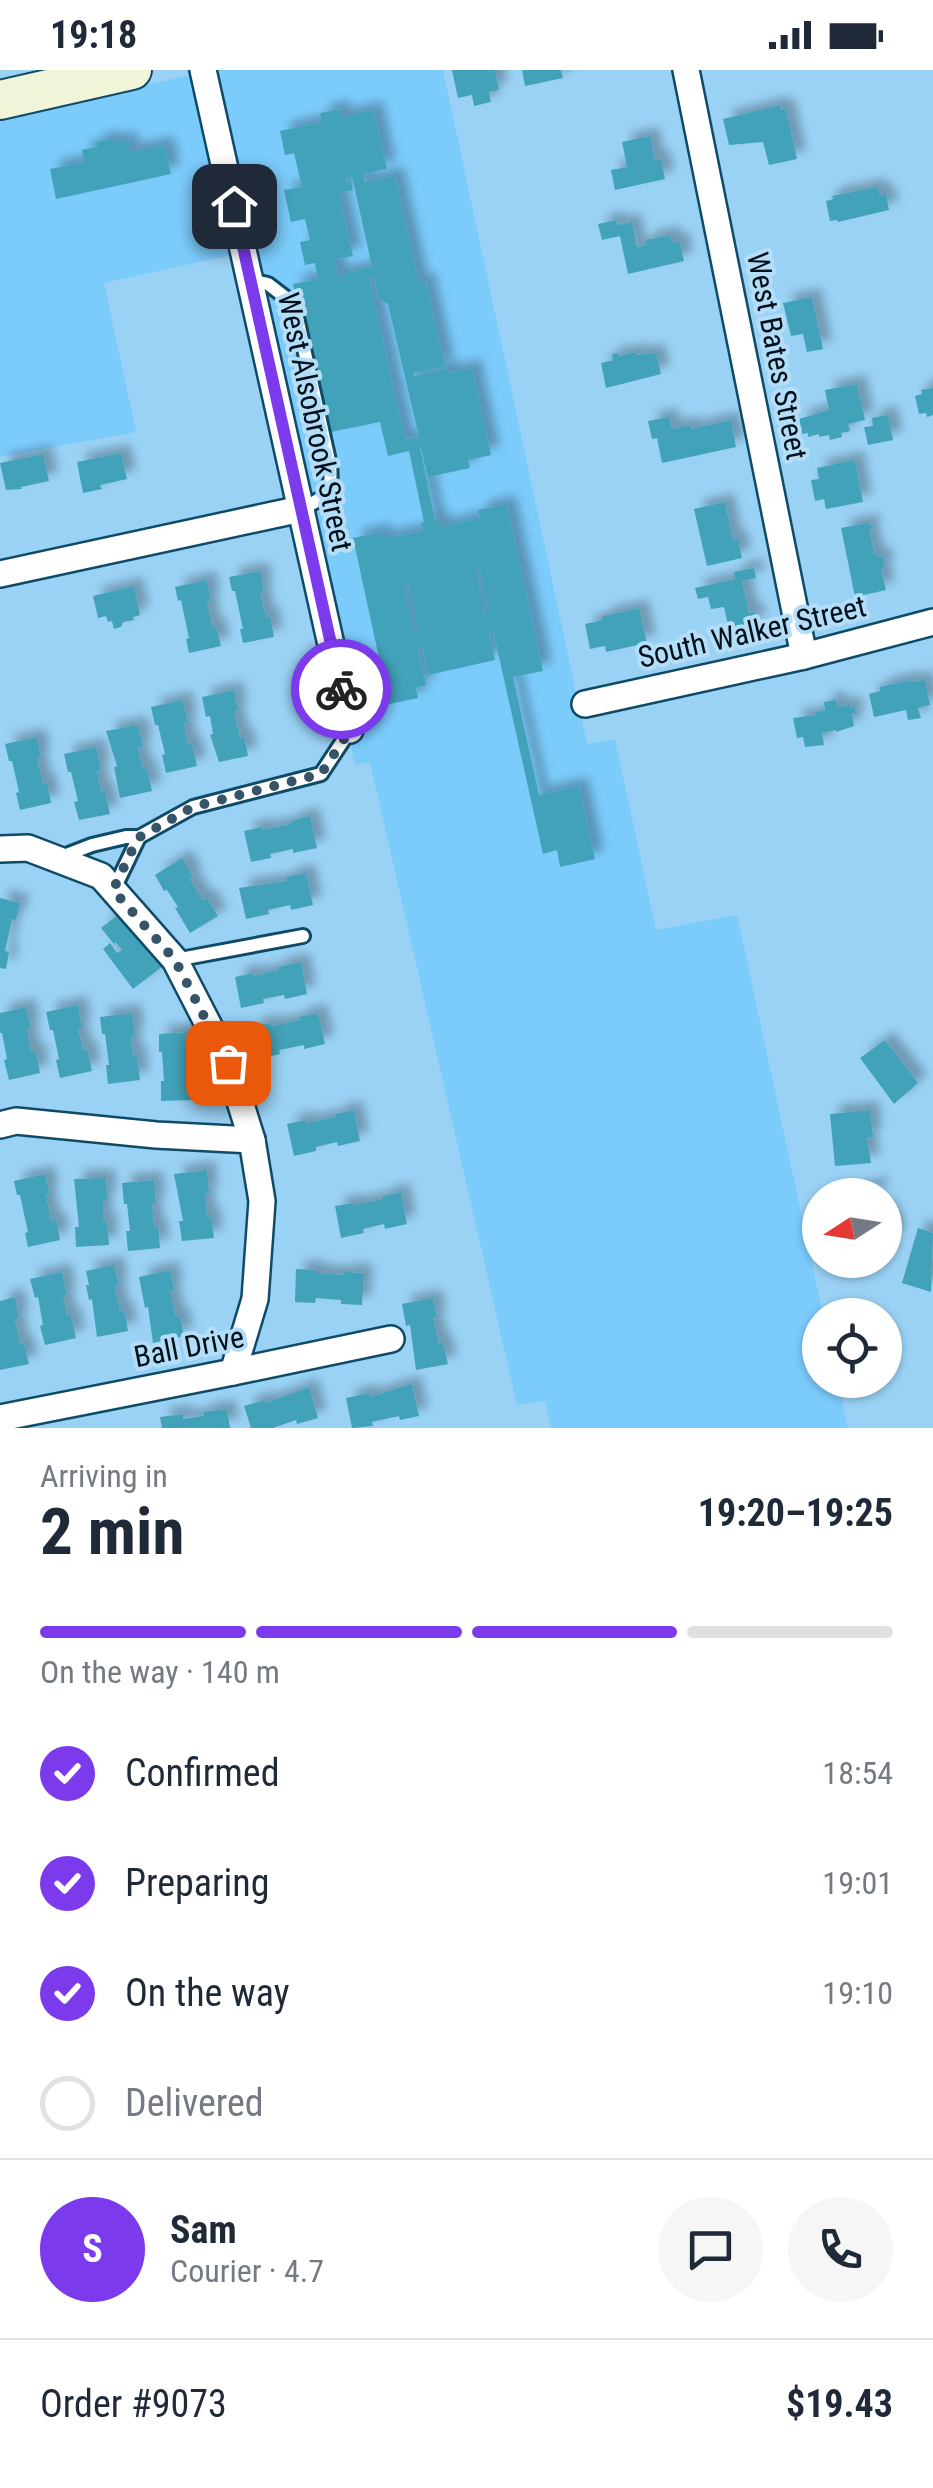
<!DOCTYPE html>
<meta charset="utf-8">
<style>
:root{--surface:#fff;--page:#f6f6f7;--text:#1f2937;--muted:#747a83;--line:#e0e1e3;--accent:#7c3aed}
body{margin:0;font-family:"Roboto Condensed",sans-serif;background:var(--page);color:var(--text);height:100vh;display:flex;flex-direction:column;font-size:38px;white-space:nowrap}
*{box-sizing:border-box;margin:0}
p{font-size:32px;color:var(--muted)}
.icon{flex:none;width:55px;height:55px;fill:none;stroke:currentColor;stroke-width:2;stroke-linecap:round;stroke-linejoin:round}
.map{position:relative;height:1358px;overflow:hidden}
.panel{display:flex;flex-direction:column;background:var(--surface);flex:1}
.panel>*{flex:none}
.needle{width:65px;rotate:258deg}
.controls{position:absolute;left:802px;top:1108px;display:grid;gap:20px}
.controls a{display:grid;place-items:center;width:100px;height:100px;border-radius:50%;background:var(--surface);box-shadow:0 2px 8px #0004;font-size:50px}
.pin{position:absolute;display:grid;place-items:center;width:85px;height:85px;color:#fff;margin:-42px;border-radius:20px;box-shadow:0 5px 15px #0006}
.courier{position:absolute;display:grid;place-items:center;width:100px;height:100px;margin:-50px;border:8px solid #7c3aed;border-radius:50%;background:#fff;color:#222;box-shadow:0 2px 12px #0007}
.overview em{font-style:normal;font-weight:700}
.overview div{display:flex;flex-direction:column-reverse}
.overview{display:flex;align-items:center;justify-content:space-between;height:170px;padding:0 40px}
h1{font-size:65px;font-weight:700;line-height:75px}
.bar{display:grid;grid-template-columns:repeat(4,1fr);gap:15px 10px;align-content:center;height:120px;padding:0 40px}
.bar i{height:12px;border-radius:8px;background:var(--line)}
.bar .current{background:var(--accent)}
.bar p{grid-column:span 4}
.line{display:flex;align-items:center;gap:25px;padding:0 40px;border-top:2px solid var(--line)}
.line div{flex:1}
.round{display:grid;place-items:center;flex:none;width:105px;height:105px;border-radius:52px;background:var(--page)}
ol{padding:0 40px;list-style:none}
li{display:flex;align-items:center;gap:30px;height:110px}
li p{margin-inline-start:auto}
li .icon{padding:10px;border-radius:50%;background:var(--accent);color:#fff;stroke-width:4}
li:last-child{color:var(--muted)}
li i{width:55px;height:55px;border:5px solid var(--line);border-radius:50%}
.status{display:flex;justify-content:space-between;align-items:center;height:70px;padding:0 50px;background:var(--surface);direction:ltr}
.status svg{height:28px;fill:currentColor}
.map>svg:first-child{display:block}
</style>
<div class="status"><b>19:18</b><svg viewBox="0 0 49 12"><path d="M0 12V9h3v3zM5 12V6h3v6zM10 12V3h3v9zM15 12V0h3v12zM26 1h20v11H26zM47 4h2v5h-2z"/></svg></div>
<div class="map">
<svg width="933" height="1358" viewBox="0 0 933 1358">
<defs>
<filter id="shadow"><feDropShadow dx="9" dy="-9" stdDeviation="5" flood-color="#0004"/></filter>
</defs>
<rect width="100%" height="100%" fill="#9ad2f5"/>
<!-- built -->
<g fill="#7bcbfb">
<polygon points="203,0 443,0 587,674 615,669 656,860 737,845 823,1245 820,1245 820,1310 837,1310 848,1358 551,1358 545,1331 517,1335 370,692 355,695"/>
<polygon points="191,5 231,185 104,213 136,362 0,387 0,48"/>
</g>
<!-- building -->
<g fill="#42a2b9" fill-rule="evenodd" filter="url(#shadow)">
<polygon points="452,0 495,0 499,20 489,22 491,32 474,36 472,25 458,28"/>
<polygon points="522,0 561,0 563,8 525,16"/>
<polygon points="780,35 781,40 786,38 797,89 769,95 763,72 729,75 723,49"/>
<path d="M341,39L342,47L374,40L387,99L363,104L365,112L395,106L419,213L426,211L445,296L414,303V306L447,298L448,303L472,298L491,385L468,390L470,398L428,407L421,378H420L435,450L439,449L441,457L480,448L478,440L507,434L543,601L513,607L539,725L579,716L595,789L560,797L557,780L543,784L493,560L489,561L495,590L428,605L422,576H418L426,615L416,618L418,628L389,634L353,468L382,462L383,469L422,461L421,453L424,452L409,381L388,386L380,352L326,363L293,214L318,209L315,193L305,195L300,172L310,170L305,149L291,152L284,120L302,117L294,83L285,85L280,61L322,52L320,43ZM352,106L372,197L338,205L335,190L353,186L339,123L353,120L351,111L346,112L345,108ZM374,206L379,229L388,234L419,367L405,370L369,207ZM479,496L489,543L485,544L476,497ZM408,514L418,558L414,559L404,515Z"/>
<polygon points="650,66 655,91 661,89 665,109 615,120 611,100 627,97 622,72"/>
<polygon points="112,69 113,73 128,70 130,82 165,75 171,104 56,129 50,99 84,92 82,80 97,77 96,72"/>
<polygon points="878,117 880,125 886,124 889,140 838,152 837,150 830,151 826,131 833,129 832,126"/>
<polygon points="616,150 617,155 632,152 637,177 646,175 646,170 670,165 672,172 680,171 684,191 628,204 620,166 602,170 598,154"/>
<polygon points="812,227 823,279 807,282 803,264 791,266 783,233"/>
<polygon points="636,282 637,285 656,283 661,304 606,318 601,293 613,290 612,284 618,283 619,286"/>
<polygon points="857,314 865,350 848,354 850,361 841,363 842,367 830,370 829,365 819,367 819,364 808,367 808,363 802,364 799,349 829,340 825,320"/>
<polygon points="933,318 933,345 927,347 926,343 919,344 915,326 922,324 921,320"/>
<polygon points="888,345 893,370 868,375 864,357 873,356 872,348"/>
<polygon points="669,347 672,359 690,355 691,359 731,350 736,377 662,393 657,368 652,369 648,351"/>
<polygon points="121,383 127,409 100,415 102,419 83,423 77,392"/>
<polygon points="43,384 49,411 21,417 22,419 6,420 0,393"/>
<polygon points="855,390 863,432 826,439 824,429 815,431 811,410 819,409 817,398"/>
<polygon points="725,432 733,470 738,469 742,488 707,496 694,439"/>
<polygon points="867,453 871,454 872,458 869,459 875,486 883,487 885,497 881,498 886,520 855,527 841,458"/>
<polygon points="754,498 756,508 742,511 749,543 755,542 757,554 729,560 724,537 711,539 708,527 698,529 695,518 735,509 734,502"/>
<polygon points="260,501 264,521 260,522 266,547 270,546 274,567 243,573 240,559 243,559 235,521 232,521 229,507"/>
<polygon points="207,510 211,530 207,531 212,557 216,556 221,576 189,583 186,569 189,568 181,530 178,531 175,517"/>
<polygon points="134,516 140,545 133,547 134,550 123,552 121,557 114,559 112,551 108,552 106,546 98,548 93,526"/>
<polygon points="639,538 647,573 606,582 605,576 590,579 585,554 603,550 603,546"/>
<polygon points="911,610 912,612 925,610 930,635 918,638 921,648 908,650 906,640 874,647 869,624 880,621 880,617"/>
<polygon points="234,620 238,640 234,641 240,667 244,666 248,686 219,692 210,665 213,664 210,646 206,647 202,627"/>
<polygon points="183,630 188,653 184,653 188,675 192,674 197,696 166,703 162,685 165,684 158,655 155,655 151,637"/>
<polygon points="836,630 838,637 850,635 851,638 855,638 856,643 852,644 854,656 836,662 836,660 822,663 824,675 805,677 803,667 797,668 793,648 816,645 815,642 825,640 824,632"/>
<polygon points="138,655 143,677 138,678 143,699 147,698 152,721 120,728 114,697 117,696 106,661"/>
<polygon points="37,667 41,687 37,688 43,714 47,713 51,733 20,740 16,723 19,722 12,691 9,691 5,674"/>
<polygon points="96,677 101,700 97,701 101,722 105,721 110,744 79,750 74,732 78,731 71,702 68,702 64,684"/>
<polygon points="310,746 317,778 293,783 293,779 270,784 271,788 251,792 244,761 262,757 263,760 291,754 291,751"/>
<polygon points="182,788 193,806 189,808 203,830 207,828 218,846 190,863 175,838 178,837 167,820 164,821 155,805"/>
<polygon points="306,803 313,835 291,840 290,835 268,840 269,844 246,849 239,818 287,811 286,807"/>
<polygon points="0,828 20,833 16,850 12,849 5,881 9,882 6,899 0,898"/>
<polygon points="127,838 168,892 133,919 103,879 110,873 117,883 122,880 116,872 114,874 101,858"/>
<polygon points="301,892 307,924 285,929 284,925 263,929 264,933 241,938 235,907 253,903 254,906 279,900 278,897"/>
<polygon points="78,935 82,958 78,958 83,980 87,979 92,1001 60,1008 56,990 59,989 53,960 50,960 46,942"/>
<polygon points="26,937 31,959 27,959 31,982 36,981 40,1003 9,1010 4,990 7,989 2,963 0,963 0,943"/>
<polygon points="132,943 135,966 131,967 133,986 137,985 140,1010 108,1014 106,995 109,995 105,964 102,964 100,947"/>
<polygon points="318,943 325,974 304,979 304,975 279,980 280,984 258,989 252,957 271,953 272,956 300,950 299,947"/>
<polygon points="191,962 192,983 188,983 189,1008 193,1008 194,1030 161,1031 161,1011 164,1011 162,982 159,982 159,964"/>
<polygon points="885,970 918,1013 894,1034 860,988"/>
<polygon points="354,1040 360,1071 338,1076 337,1072 316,1077 316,1081 294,1086 287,1054 306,1050 306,1053 336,1047 335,1044"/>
<polygon points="870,1040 873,1067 867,1068 871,1093 835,1096 830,1044"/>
<polygon points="207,1100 209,1123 205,1124 207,1147 211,1146 214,1168 182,1171 179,1151 183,1151 174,1104"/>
<polygon points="45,1104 50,1124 46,1125 51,1151 56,1150 60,1170 28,1177 25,1163 28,1162 20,1125 17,1125 14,1111"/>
<polygon points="106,1108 107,1130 103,1131 103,1152 107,1151 109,1175 76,1177 75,1157 79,1157 74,1109"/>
<polygon points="154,1110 156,1133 152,1134 154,1157 158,1156 160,1178 128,1181 126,1161 130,1161 127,1134 124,1134 122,1113"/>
<polygon points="877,1115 880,1125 847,1125 847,1124"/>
<polygon points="401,1122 407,1154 385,1159 384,1154 363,1159 364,1163 341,1168 335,1136 353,1133 354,1135 383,1129 383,1126"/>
<polygon points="885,1134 896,1165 885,1168"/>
<polygon points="918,1158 933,1163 931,1222 902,1213"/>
<polygon points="114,1195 119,1215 115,1216 120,1241 124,1240 128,1261 97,1267 92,1229 89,1230 86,1215 89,1215 86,1201"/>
<polygon points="296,1199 316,1200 316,1203 344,1205 344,1202 364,1203 362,1235 341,1234 341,1230 316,1228 315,1233 295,1232"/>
<polygon points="170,1200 174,1220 170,1221 176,1247 180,1246 184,1266 153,1273 148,1237 145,1238 139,1207"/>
<polygon points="62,1202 67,1224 63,1225 67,1246 71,1245 76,1268 45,1275 40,1256 43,1255 38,1227 35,1228 30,1209"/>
<polygon points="15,1227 19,1248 15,1249 20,1274 24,1274 29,1294 0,1300 0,1231"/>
<polygon points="433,1228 437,1247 433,1248 439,1274 443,1273 448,1294 416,1300 410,1255 406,1256 402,1234"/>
<polygon points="412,1314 419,1346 400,1350 399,1346 372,1352 373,1356 352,1358 346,1328 369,1323 369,1327"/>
<polygon points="309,1317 318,1348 297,1354 296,1350 273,1358 251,1358 244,1336 265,1330 266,1333"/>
<polygon points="227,1339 230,1358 162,1358 160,1347 183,1344 183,1349 204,1346 204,1342"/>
</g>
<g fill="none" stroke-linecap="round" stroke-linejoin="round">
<defs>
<g id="lane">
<path d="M250,210L268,214L294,234L330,395C333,424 326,427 301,439"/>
<polyline points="61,787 92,775 126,767 139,767 193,737 321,704 350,660"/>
<polyline points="114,819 139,767"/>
<polyline points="175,890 303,866"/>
</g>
<g id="street">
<polyline points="203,0 350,660"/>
<polyline points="686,0 804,586"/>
<polyline points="0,504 301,439"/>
<polyline points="585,634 804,586 933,552"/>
<polyline points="0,779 28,778 101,806 175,890 228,993 252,1070"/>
<polyline points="0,1055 16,1051 156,1065 252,1070 262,1131 255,1229 233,1302"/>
<polyline points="0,1348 233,1302 391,1269"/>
</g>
<polyline id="secondary" points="0,30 132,0"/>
</defs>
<!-- lane casing -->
<use href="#lane" stroke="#0f4a67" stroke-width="18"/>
<!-- street casing -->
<use href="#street" stroke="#0f4a67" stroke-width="30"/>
<!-- secondary casing -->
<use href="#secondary" stroke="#0f4a67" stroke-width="42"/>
<!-- lane -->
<use href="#lane" stroke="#fff" stroke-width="12"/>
<!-- street -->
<use href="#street" stroke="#fff" stroke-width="25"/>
<!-- secondary -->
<use href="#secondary" stroke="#f0f4d9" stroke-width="38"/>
</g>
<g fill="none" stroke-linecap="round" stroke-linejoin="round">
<!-- done -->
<polyline stroke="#365467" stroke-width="10" stroke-dasharray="0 18" points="228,993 175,890 113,820 138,768 193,737 321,704 350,660 341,619"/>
<!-- route -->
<polyline stroke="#7c3aed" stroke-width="12" points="234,136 341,619"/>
</g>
<g text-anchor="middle" stroke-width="8" stroke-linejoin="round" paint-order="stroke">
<!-- street labels -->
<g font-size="30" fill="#00101b" stroke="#b4ddf7">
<text transform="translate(777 286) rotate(79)" y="10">West Bates Street</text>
<text transform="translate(315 352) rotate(78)" y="10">West Alsobrook Street</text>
<text transform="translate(752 562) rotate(-13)" y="10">South Walker Street</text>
<text transform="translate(189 1277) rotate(-11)" y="10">Ball Drive</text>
</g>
</g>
</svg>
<div class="controls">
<a><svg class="needle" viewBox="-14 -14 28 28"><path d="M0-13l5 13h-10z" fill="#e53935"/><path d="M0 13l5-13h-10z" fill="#747a83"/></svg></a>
<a><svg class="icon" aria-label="locate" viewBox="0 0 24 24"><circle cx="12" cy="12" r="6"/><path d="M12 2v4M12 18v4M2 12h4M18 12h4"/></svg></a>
</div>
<div class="pin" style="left:228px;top:993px;background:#ea580c"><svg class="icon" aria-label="bag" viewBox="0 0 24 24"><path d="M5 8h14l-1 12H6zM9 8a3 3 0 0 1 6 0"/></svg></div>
<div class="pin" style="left:234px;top:136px;background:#1f2937"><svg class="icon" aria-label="home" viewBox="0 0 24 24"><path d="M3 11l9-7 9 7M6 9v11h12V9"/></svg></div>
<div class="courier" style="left:341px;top:619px"><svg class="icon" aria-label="bike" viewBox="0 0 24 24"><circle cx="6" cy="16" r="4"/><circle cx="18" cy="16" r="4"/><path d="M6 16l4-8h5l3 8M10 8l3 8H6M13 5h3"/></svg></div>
</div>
<section class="panel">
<div class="overview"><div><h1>2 min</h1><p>Arriving in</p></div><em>19:20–19:25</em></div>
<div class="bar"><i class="current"></i><i class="current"></i><i class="current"></i><i></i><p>On the way · 140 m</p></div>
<ol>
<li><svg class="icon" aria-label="check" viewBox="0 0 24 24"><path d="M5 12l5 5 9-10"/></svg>Confirmed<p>18:54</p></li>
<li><svg class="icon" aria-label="check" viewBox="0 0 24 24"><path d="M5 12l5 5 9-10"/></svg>Preparing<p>19:01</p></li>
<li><svg class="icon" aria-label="check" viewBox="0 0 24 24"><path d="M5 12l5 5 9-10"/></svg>On the way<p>19:10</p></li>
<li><i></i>Delivered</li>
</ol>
<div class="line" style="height:180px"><b class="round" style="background:var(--accent);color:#fff">S</b><div><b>Sam</b><p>Courier · 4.7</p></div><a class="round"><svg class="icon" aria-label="chat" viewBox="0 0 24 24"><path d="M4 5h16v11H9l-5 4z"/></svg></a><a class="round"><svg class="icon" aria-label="phone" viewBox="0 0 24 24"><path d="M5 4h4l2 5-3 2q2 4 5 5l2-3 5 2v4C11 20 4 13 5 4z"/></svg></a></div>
<div class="line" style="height:130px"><div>Order #9073</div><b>$19.43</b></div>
</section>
